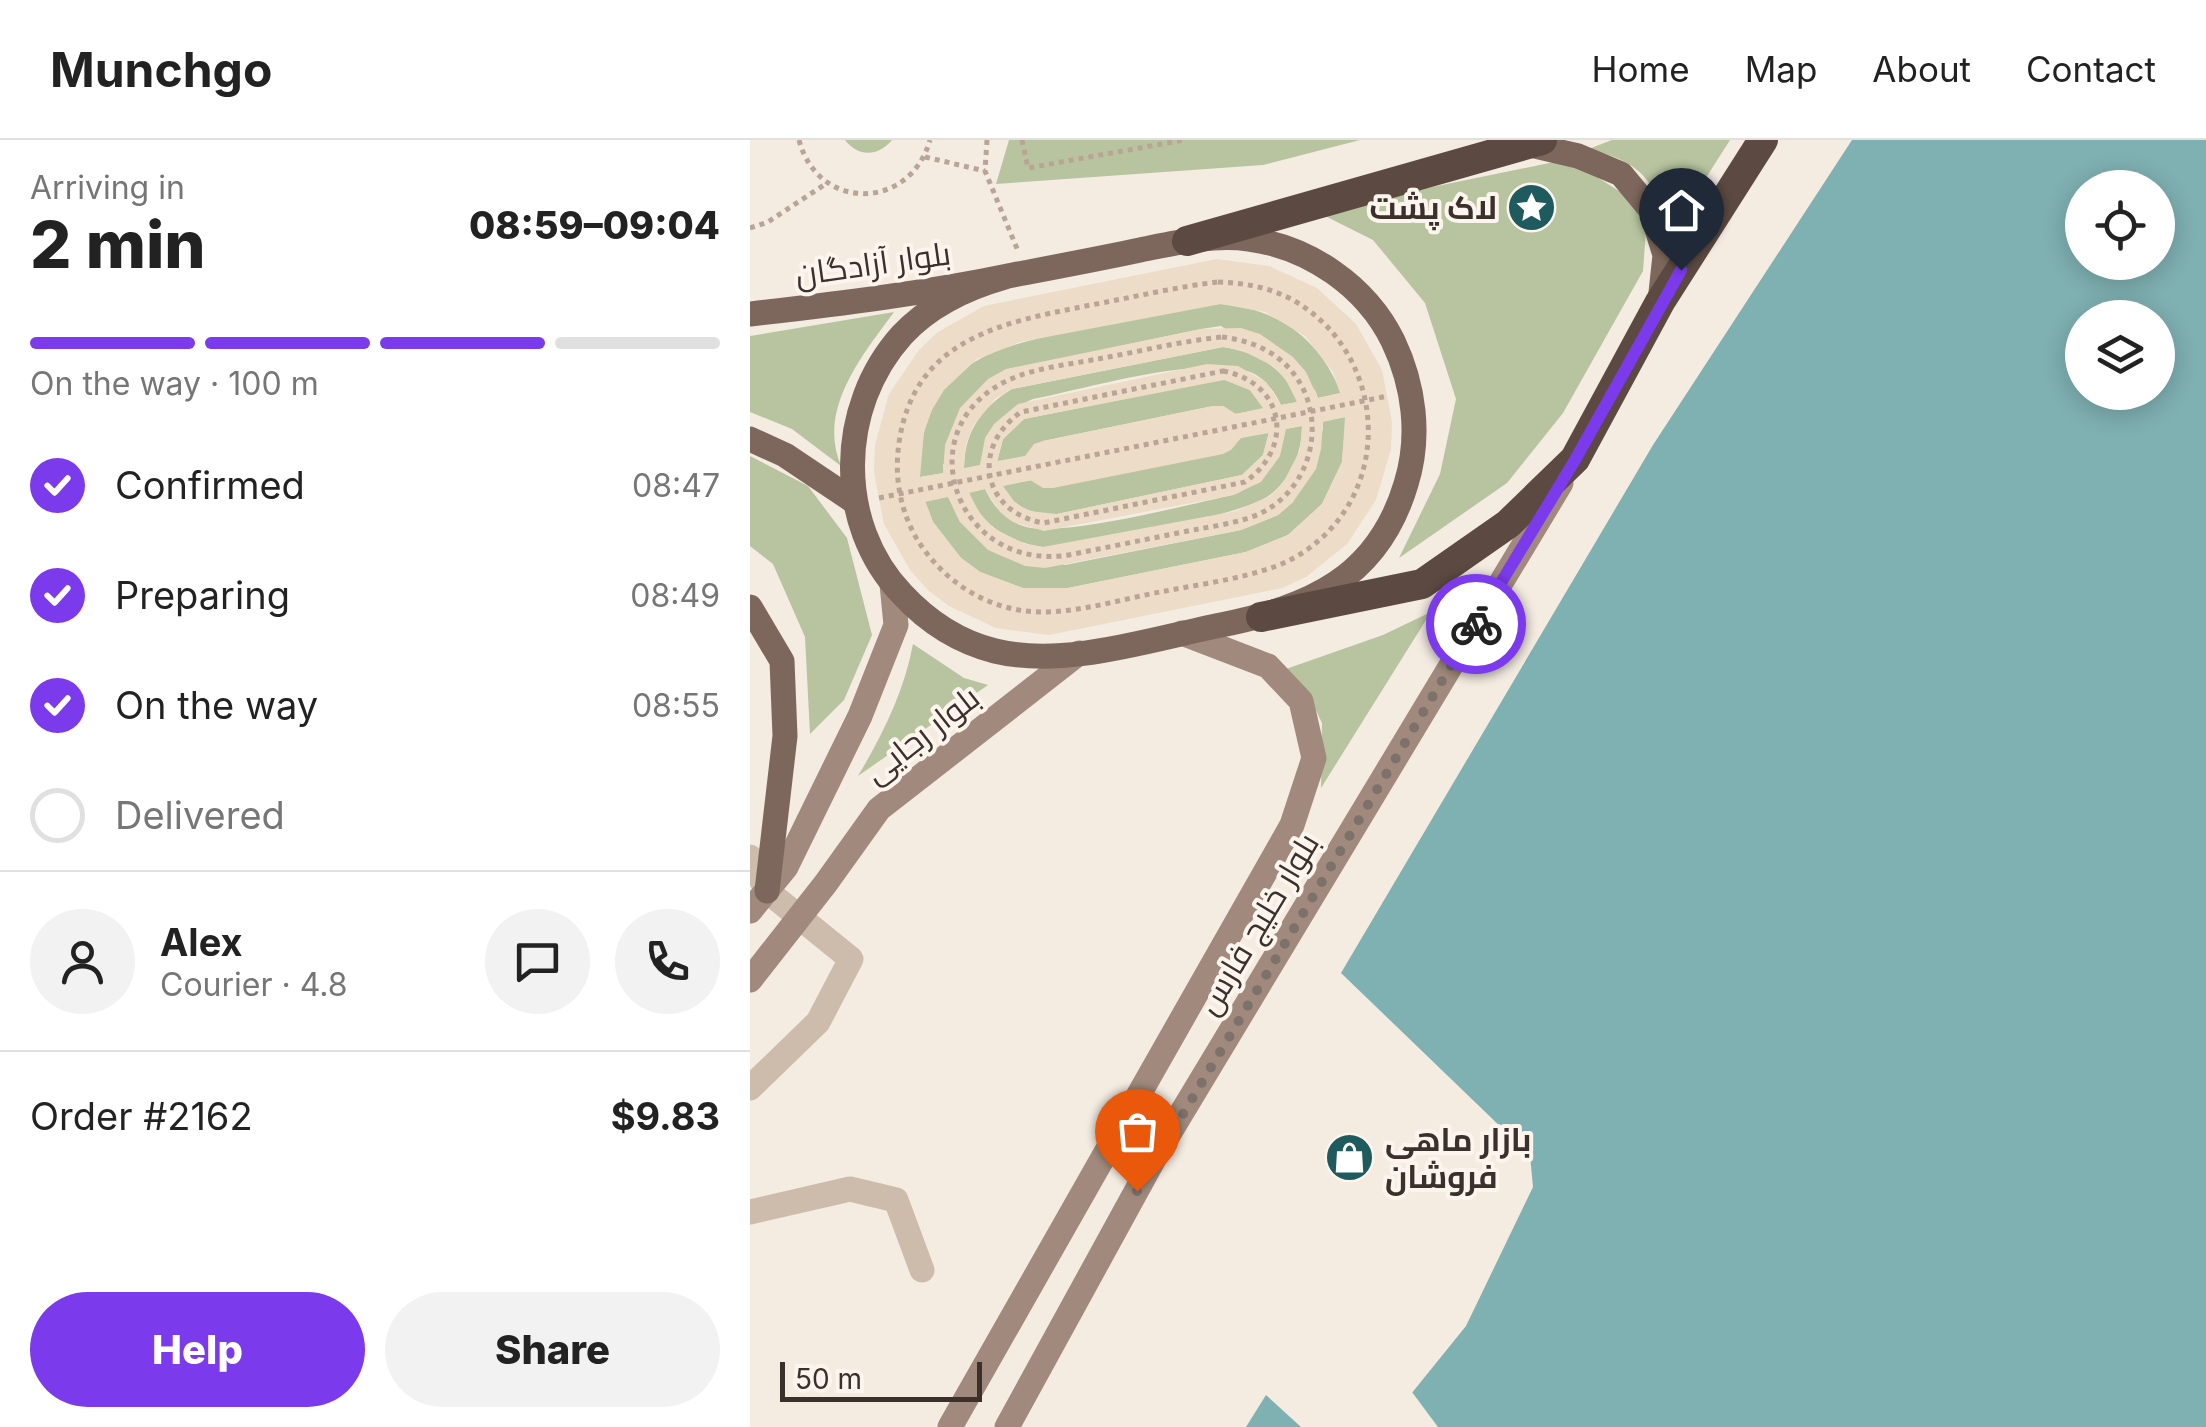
<!DOCTYPE html>
<meta charset="utf-8">
<style>
:root{--surface:#fff;--page:#f2f2f2;--text:#222;--muted:#767676;--line:#e0e0e0;--accent:#7c3aed}
body{margin:0;font-family:Inter,Cairo,sans-serif;background:var(--page);color:var(--text);height:100vh;display:flex;flex-direction:column;font-size:38px;white-space:nowrap}
*{box-sizing:border-box;margin:0}
p{font-size:32px;color:var(--muted)}
.icon{flex:none;width:55px;height:55px;fill:none;stroke:currentColor;stroke-width:2;stroke-linecap:round;stroke-linejoin:round}
.map{position:relative;flex:1;overflow:hidden}
.sheet{display:flex;flex-direction:column;background:var(--surface);width:750px}
.sheet>*{flex:none}
.controls{position:absolute;left:1315px;top:30px;display:grid;gap:20px}
.controls a{display:grid;place-items:center;width:110px;height:110px;border-radius:50%;background:var(--surface);box-shadow:0 5px 25px #0003;font-size:50px}
.scale{position:absolute;left:30px;bottom:25px;width:202px;box-sizing:border-box;padding-left:10px;border:5px solid #3b302b;border-top:0;font-size:28px;line-height:35px;white-space:nowrap;color:#3b302b;-webkit-text-stroke:8px #fbf5ee;paint-order:stroke}
.pin{position:absolute;display:grid;place-items:center;width:85px;height:85px;color:#fff;margin:-102px -42px;border-radius:50% 50% 50% 0;rotate:-45deg;box-shadow:0 0 10px #0007}
.pin .icon{rotate:45deg}
.courier{position:absolute;display:grid;place-items:center;width:100px;height:100px;margin:-50px;border:8px solid #7c3aed;border-radius:50%;background:#fff;color:#222;box-shadow:0 2px 12px #0007}
.head em{font-style:normal;font-weight:800}
.head div{display:flex;flex-direction:column-reverse}
.head{display:flex;align-items:center;justify-content:space-between;height:170px;padding:0 30px}
h1{font-size:65px;font-weight:800;line-height:75px}
.bar{display:grid;grid-template-columns:repeat(4,1fr);gap:15px 10px;align-content:center;height:120px;padding:0 30px}
.bar i{height:12px;border-radius:8px;background:var(--line)}
.bar .current{background:var(--accent)}
.bar p{grid-column:span 4}
.line{display:flex;align-items:center;gap:25px;padding:0 30px;border-top:2px solid var(--line)}
.line div{flex:1}
.round{display:grid;place-items:center;flex:none;width:105px;height:105px;border-radius:52px;background:var(--page)}
ol{padding:0 30px;list-style:none}
li{display:flex;align-items:center;gap:30px;height:110px}
li p{margin-inline-start:auto}
li .icon{padding:10px;border-radius:50%;background:var(--accent);color:#fff;stroke-width:4}
li:last-child{color:var(--muted)}
li i{width:55px;height:55px;border:5px solid var(--line);border-radius:50%}
.cta{display:flex;gap:20px;margin-top:auto;padding:20px 30px}
.cta a{flex:1;height:115px;border-radius:60px;background:var(--accent);color:#fff;font-size:40px;font-weight:800;line-height:115px;text-align:center}
.cta a+a{background:var(--page);color:var(--text)}
header{display:flex;align-items:center;gap:60px;box-sizing:border-box;height:140px;padding:0 50px;background:var(--surface);border-bottom:2px solid var(--line)}
header strong{font-size:48px}
nav{display:flex;gap:55px;margin-inline-start:auto;font-size:35px}
main{display:flex;flex:1;min-height:0}
.map>svg:first-child{display:block}
</style>
<header>
<strong>Munchgo</strong>
<nav><a>Home</a><a>Map</a><a>About</a><a>Contact</a></nav>
</header>
<main>
<section class="sheet">
<div class="head"><div><h1>2 min</h1><p>Arriving in</p></div><em>08:59–09:04</em></div>
<div class="bar"><i class="current"></i><i class="current"></i><i class="current"></i><i></i><p>On the way · 100 m</p></div>
<ol>
<li><svg class="icon" aria-label="check" viewBox="0 0 24 24"><path d="M5 12l5 5 9-10"/></svg>Confirmed<p>08:47</p></li>
<li><svg class="icon" aria-label="check" viewBox="0 0 24 24"><path d="M5 12l5 5 9-10"/></svg>Preparing<p>08:49</p></li>
<li><svg class="icon" aria-label="check" viewBox="0 0 24 24"><path d="M5 12l5 5 9-10"/></svg>On the way<p>08:55</p></li>
<li><i></i>Delivered</li>
</ol>
<div class="line" style="height:180px"><a class="round"><svg class="icon" aria-label="person" viewBox="0 0 24 24"><circle cx="12" cy="8" r="4"/><path d="M4 21q1-7 8-7t8 7"/></svg></a><div><b>Alex</b><p>Courier · 4.8</p></div><a class="round"><svg class="icon" aria-label="chat" viewBox="0 0 24 24"><path d="M4 5h16v11H9l-5 4z"/></svg></a><a class="round"><svg class="icon" aria-label="phone" viewBox="0 0 24 24"><path d="M5 4h4l2 5-3 2q2 4 5 5l2-3 5 2v4C11 20 4 13 5 4z"/></svg></a></div>
<div class="line" style="height:130px"><div>Order #2162</div><b>$9.83</b></div>
<div class="cta"><a>Help</a><a>Share</a></div>
</section>
<div class="map">
<svg width="1456" height="1287" viewBox="0 0 1456 1287">
<rect width="100%" height="100%" fill="#f4ebe1"/>
<!-- green -->
<g fill="#b8c4a0">
<path d="M95,0H142C128,17 108,17 95,0Z"/>
<polygon points="259,0 610,0 513,25 246,44"/>
<path d="M862,0H980L917,99C910,46 893,19 836,10Z"/>
<polygon points="819,19 883,60 896,90 893,131 813,273 757,343 649,418 690,334 706,259 675,163 623,100 565,71"/>
<path d="M470,164C529,169 569,198 591,253L568,258L565,250L471,186L451,189L256,230L193,325L194,333L170,337C169,216 252,205 348,186C389,178 429,168 470,164Z"/>
<path d="M144,172C112,216 67,269 91,326L42,289L0,272V196Z"/>
<path d="M473,207C506,212 536,228 547,262L531,265C525,252 514,237 500,232C447,215 340,248 283,259C263,266 231,303 231,325L214,329C214,292 232,267 262,249Z"/>
<polygon points="474,239 500,250 514,269 485,274 473,266 463,266 293,301 276,316 247,322 253,299 274,279"/>
<polygon points="596,277 592,322 572,364 538,395 496,412 318,448 273,448 230,432 211,418 183,382 175,361 198,356 210,382 315,425 491,390 528,375 543,362 573,289 573,281"/>
<path d="M552,286C552,312 542,337 521,354C493,377 334,404 293,407C259,402 231,386 219,352L235,349C243,366 255,380 273,386C309,399 439,364 483,355C505,348 535,313 535,289Z"/>
<path d="M519,292L513,315L492,335L307,374C283,375 264,368 252,346Z"/>
<polygon points="0,316 58,346 97,398 122,495 94,560 60,594 55,497 23,424 0,406"/>
<polygon points="681,472 571,648 572,583 560,558 536,529 633,495"/>
<path d="M163,504L214,538L238,545L108,636C133,594 154,552 163,504Z"/>
</g>
<!-- plaza -->
<path fill="#ecdcc8" fill-rule="evenodd" d="M467,119L519,126L567,148L606,184L632,230L642,282L641,309L626,360L597,404L556,437L532,448L299,495L246,488L199,466L178,450L160,430L134,384L124,332L125,305L139,254L169,210L188,192L234,166ZM471,164L515,172L555,196L583,232L590,253L568,258L556,232L543,217L510,194L491,188L451,189L256,229L238,239L210,268L195,305L193,333L170,337L174,292L182,270L194,250L227,219L270,202ZM473,207L491,210L523,226L536,240L547,262L531,265L516,242L488,226L457,224L268,264L244,284L235,298L230,325L214,328L216,304L223,286L246,258L262,249ZM474,240L500,250L513,268L486,274L473,266H463L293,301L284,304L275,316L247,321L253,299L274,279ZM595,277L592,322L572,364L538,395L496,412L318,448H273L230,432L211,418L183,382L175,362L198,357L210,382L238,410L275,426L295,428L491,390L528,375L543,362L566,329L571,309L573,282ZM552,286L550,310L533,343L520,356L486,371L293,407L275,404L243,388L230,374L219,353L235,349L250,372L263,382L294,391L483,355L511,342L530,316L536,289ZM519,293L513,315L492,335L307,374L279,371L266,364L253,346L280,340L293,348H303L473,314L481,310L491,298Z"/>
<!-- water -->
<g fill="#7fb0b2" fill-rule="evenodd">
<path d="M1102,0H1456V1287H686L657,1259L716,1186L783,1047L780,1015L591,833L903,305ZM1332,48H1408V122H1332ZM1332,178H1408V252H1332Z"/>
<polygon points="516,1255 551,1287 496,1287"/>
</g>
<!-- pier -->
<polygon fill="#f4ebe1" points="659,1248 688,1287 678,1287 653,1262 652,1257"/>
<g fill="none" stroke-linecap="round" stroke-linejoin="round">
<!-- path -->
<g stroke="#b9a596" stroke-width="5" stroke-dasharray="5 5" stroke-linecap="butt">
<path d="M49,0C68,72 160,71 180,0"/>
<polyline points="237,0 235,31 268,111"/>
<polyline points="272,0 278,28 434,0"/>
<polyline points="175,17 235,31"/>
<polyline points="0,88 18,82 77,43"/>
<path d="M468,142C494,143 518,147 541,159C631,208 646,336 567,402C554,413 537,423 521,428C485,440 446,445 410,452C367,460 319,476 275,471C237,466 203,446 179,416C153,385 143,343 149,303C164,197 255,182 341,165C384,157 426,147 468,142Z"/>
<path d="M472,197C508,201 540,218 555,253C574,299 554,353 509,374C488,383 464,386 443,390C403,398 363,406 324,414C214,436 158,304 244,248C274,228 318,225 353,218C392,211 432,201 472,197Z"/>
<path d="M473,231C535,243 545,307 495,342L293,383C231,371 221,307 271,272Z"/>
<polyline points="129,358 638,256"/>
</g>
<!-- street -->
<g stroke="#cdbbac" stroke-width="25">
<polyline points="0,717 17,751 101,819 68,882 0,948"/>
<polyline points="0,1072 100,1049 146,1060 172,1130"/>
</g>
<!-- secondary -->
<g stroke="#a18a7d" stroke-width="25">
<polyline points="0,771 36,727 110,576 146,485 142,444"/>
<polyline points="0,840 76,743 129,669 329,513"/>
<polyline points="200,1287 542,685 564,618 551,561 518,526 432,493"/>
<polyline points="257,1287 405,1017 811,343"/>
</g>
<!-- primary -->
<g stroke="#7d675c" stroke-width="25">
<polyline points="781,5 828,16 871,34 901,70 915,115 910,162"/>
<path d="M0,174C88,164 177,153 263,135C305,127 348,119 390,110C425,103 462,94 499,99C559,107 616,146 643,201C664,245 671,296 656,344C628,438 560,467 471,485C401,499 315,528 245,511C209,502 177,481 152,454C85,384 87,267 152,195C180,165 216,148 255,137"/>
<polyline points="0,299 35,315 105,362"/>
<polyline points="0,467 32,521 35,596 17,751"/>
</g>
<!-- highway -->
<g stroke="#5c4a42" stroke-width="30">
<polyline points="437,101 792,0"/>
<polyline points="511,477 672,444 758,384 825,319 910,162 1013,0"/>
</g>
</g>
<g fill="none" stroke-linecap="round" stroke-linejoin="round">
<!-- done -->
<polyline stroke="#7c716b" stroke-width="10" stroke-dasharray="0 18" points="387,1051 726,484"/>
<!-- route -->
<polyline stroke="#7c3aed" stroke-width="12" points="726,484 825,320 931,130"/>
</g>
<!-- icons -->
<defs>
<symbol id="sight-disc" viewBox="-11 -11 22 22"><circle r="9.5" fill="#1f5a5e" stroke="#fbf5ee"/><path d="M0-6L1.8-2.2L6-1.7L2.9 1.2L3.7 5.4L0 3.3L-3.7 5.4L-2.9 1.2L-6-1.7L-1.8-2.2Z" fill="#fff"/></symbol>
<symbol id="shop-disc" viewBox="-11 -11 22 22"><circle r="9.5" fill="#1f5a5e" stroke="#fbf5ee"/><path d="M-5-2.5h2.3a2.7 3.5 0 0 1 5.4 0H5L5.5 6h-11ZM-1.5-2.5h3a1.5 2.3 0 0 0-3 0Z" fill="#fff"/></symbol>
</defs>
<g fill-rule="evenodd">
<use href="#sight-disc" x="754" y="40" width="55" height="55"/>
<use href="#shop-disc" x="572" y="990" width="55" height="55"/>
</g>
<g text-anchor="middle" stroke-width="8" stroke-linejoin="round" paint-order="stroke">
<!-- poi labels -->
<g font-size="32" font-weight="bold" fill="#3b302b" stroke="#fbf5ee" text-anchor="end">
<text x="747" y="79">لاک پشت</text>
<text x="635" y="1011" text-anchor="start">بازار ماهی<tspan x="635" dy="37">فروشان</tspan></text>
</g>
<!-- street labels -->
<g font-size="32" fill="#3b302b" stroke="#fbf5ee">
<text transform="translate(123 124) rotate(-8)" y="11">بلوار آزادگان</text>
<text transform="translate(172 595) rotate(-38)" y="11">بلوار رجایی</text>
<text transform="translate(508 784) rotate(-59)" y="11">بلوار خلیج فارس</text>
</g>
</g>
</svg>
<div class="controls">
<a><svg class="icon" aria-label="locate" viewBox="0 0 24 24"><circle cx="12" cy="12" r="6"/><path d="M12 2v4M12 18v4M2 12h4M18 12h4"/></svg></a>
<a><svg class="icon" aria-label="layers" viewBox="0 0 24 24"><path d="M12 4l9 5-9 5-9-5zM3 14l9 5 9-5"/></svg></a>
</div>
<div class="scale">50 m</div>
<div class="pin" style="left:387px;top:1051px;background:#ea580c"><svg class="icon" aria-label="bag" viewBox="0 0 24 24"><path d="M5 8h14l-1 12H6zM9 8a3 3 0 0 1 6 0"/></svg></div>
<div class="pin" style="left:931px;top:130px;background:#1f2937"><svg class="icon" aria-label="home" viewBox="0 0 24 24"><path d="M3 11l9-7 9 7M6 9v11h12V9"/></svg></div>
<div class="courier" style="left:726px;top:484px"><svg class="icon" aria-label="bike" viewBox="0 0 24 24"><circle cx="6" cy="16" r="4"/><circle cx="18" cy="16" r="4"/><path d="M6 16l4-8h5l3 8M10 8l3 8H6M13 5h3"/></svg></div>
</div>
</main>
